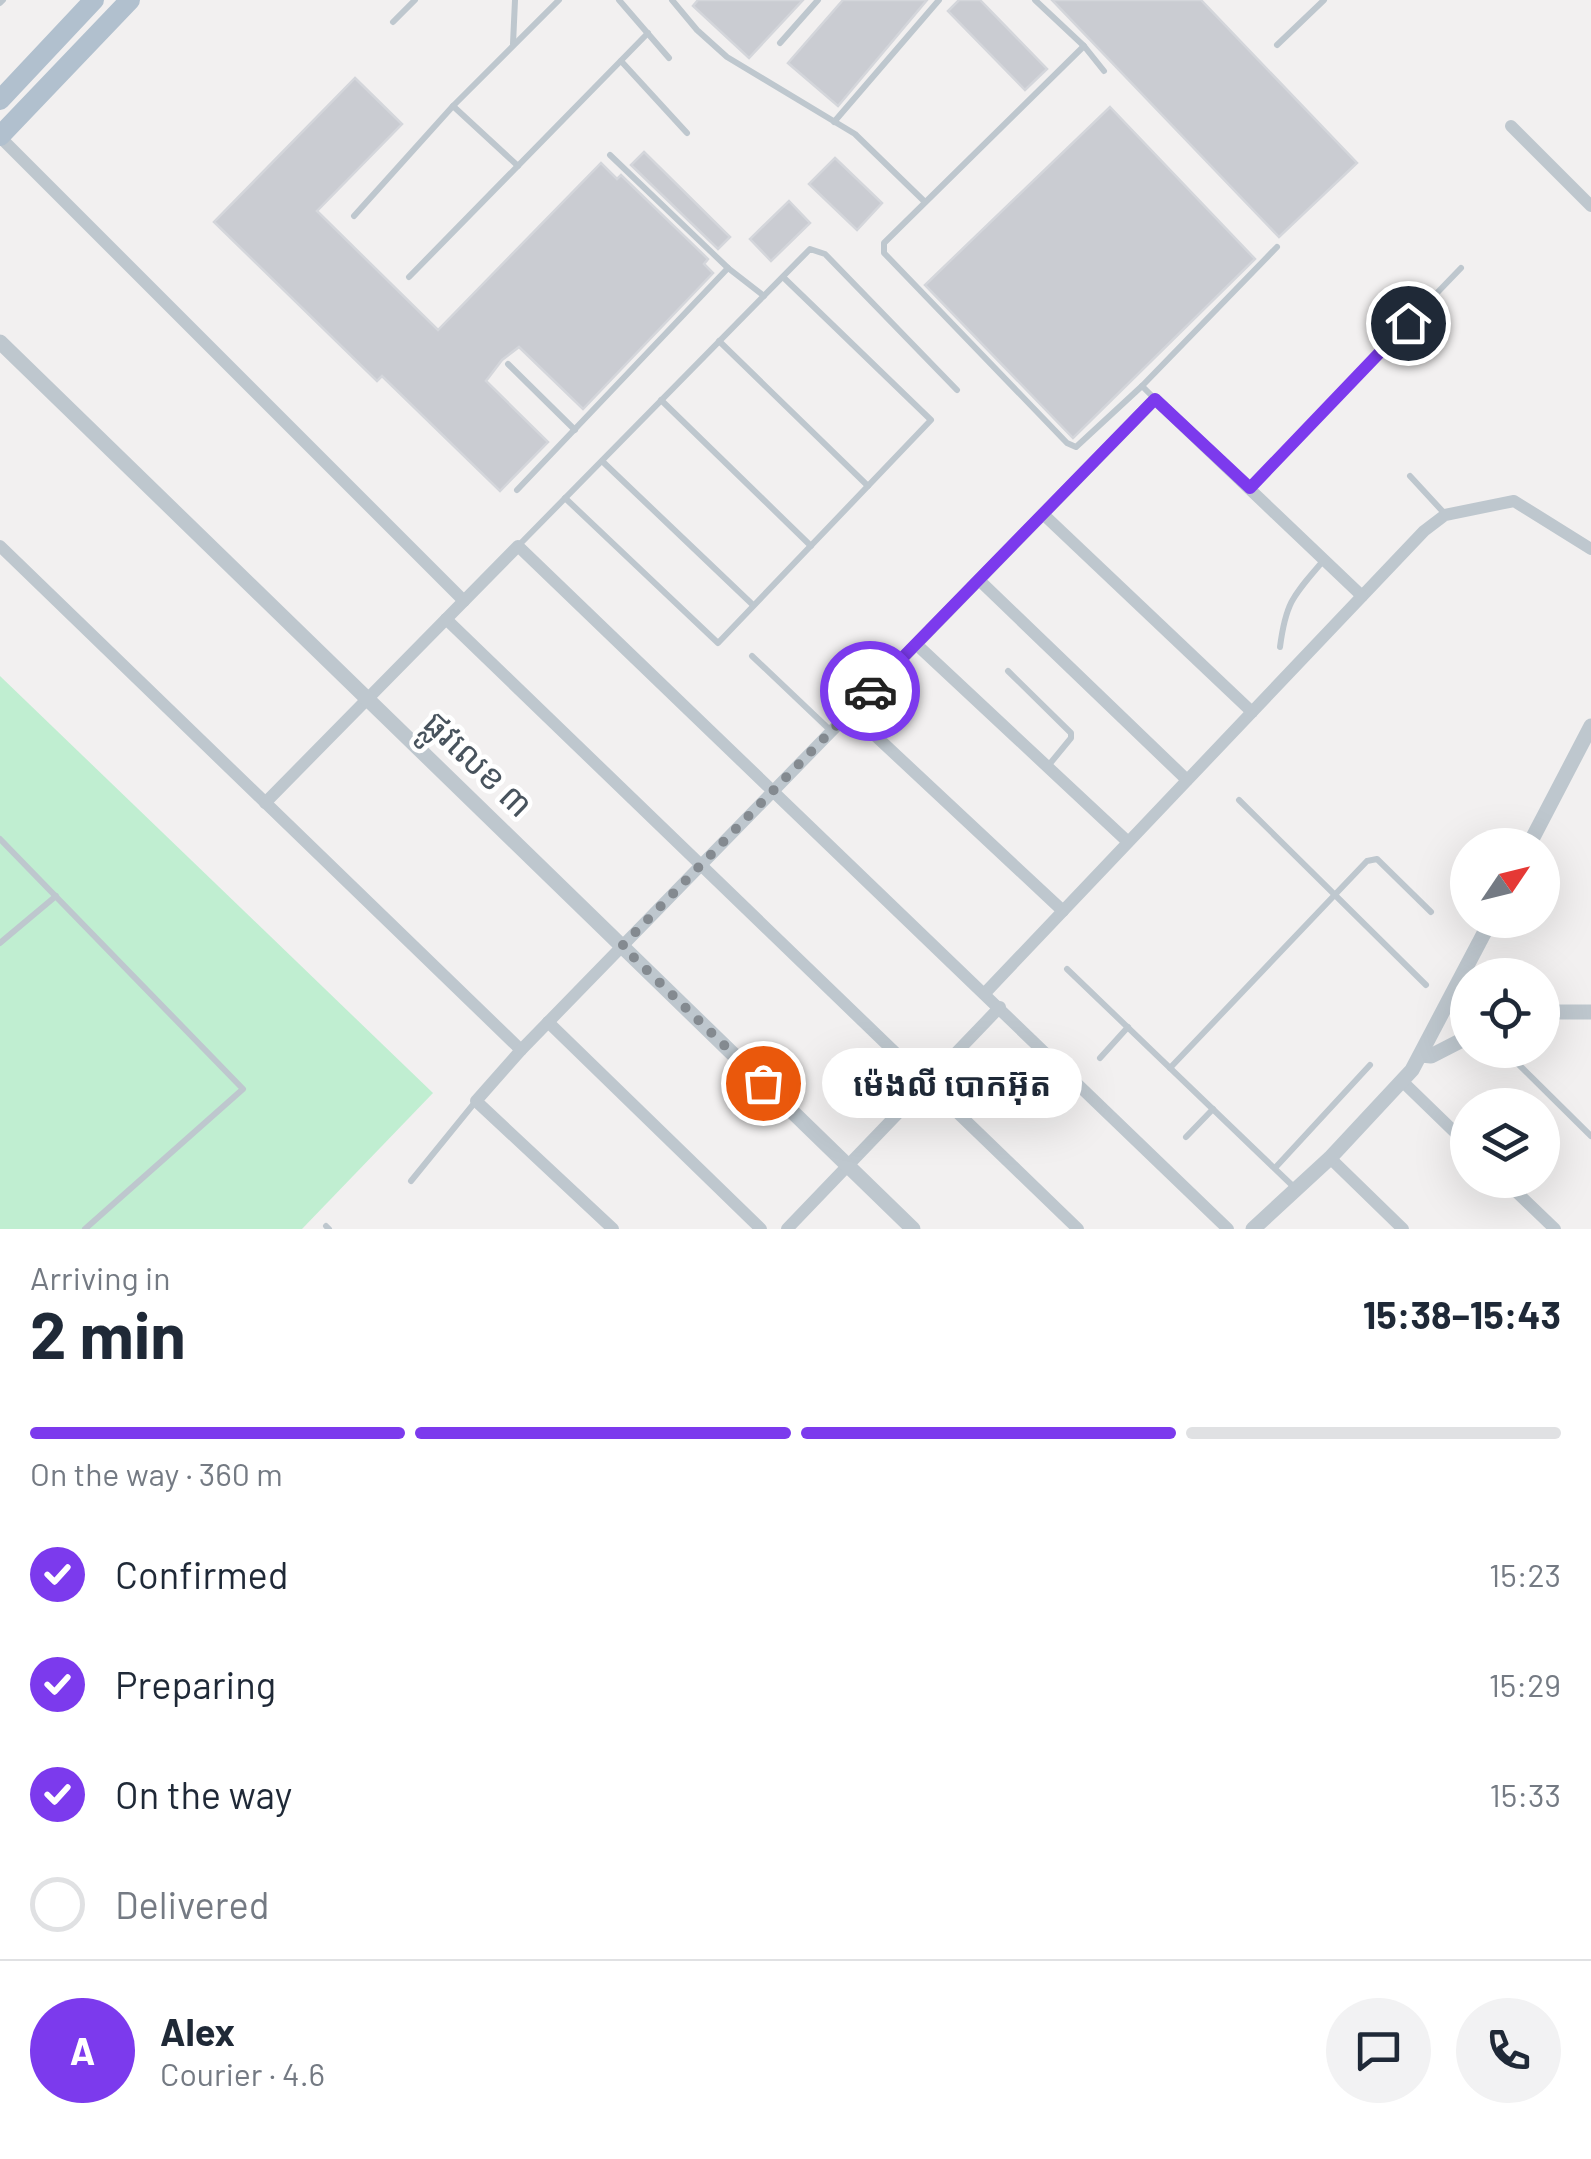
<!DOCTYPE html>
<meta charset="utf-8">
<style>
:root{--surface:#fff;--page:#f2f2f3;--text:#1f2937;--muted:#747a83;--line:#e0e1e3;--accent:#7c3aed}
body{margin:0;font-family:Barlow,"Noto Sans Khmer",sans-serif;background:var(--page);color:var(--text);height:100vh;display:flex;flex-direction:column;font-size:38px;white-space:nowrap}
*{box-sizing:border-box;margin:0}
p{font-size:32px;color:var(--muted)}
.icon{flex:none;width:55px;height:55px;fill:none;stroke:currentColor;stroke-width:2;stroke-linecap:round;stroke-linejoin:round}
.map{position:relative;height:1229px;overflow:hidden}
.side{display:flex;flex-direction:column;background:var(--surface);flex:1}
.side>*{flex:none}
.needle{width:65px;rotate:55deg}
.fabs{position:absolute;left:1450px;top:828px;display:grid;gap:20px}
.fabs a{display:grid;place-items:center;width:110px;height:110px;border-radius:50%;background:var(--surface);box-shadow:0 10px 40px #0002;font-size:50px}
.pin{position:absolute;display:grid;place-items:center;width:85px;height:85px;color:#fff;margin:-42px;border:5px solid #fff;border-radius:50%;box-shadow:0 2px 10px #0007}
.courier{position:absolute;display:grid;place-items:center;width:100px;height:100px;margin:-50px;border:8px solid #7c3aed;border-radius:50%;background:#fff;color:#222;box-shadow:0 2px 12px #0007}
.bubble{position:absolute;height:70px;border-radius:35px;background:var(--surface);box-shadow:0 10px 40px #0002;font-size:32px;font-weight:700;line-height:70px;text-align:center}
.head em{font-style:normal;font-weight:700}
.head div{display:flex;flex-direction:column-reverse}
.head{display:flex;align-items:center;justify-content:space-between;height:170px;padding:0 30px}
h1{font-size:65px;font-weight:700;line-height:75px}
.bar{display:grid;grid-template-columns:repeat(4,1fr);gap:15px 10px;align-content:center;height:120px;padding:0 30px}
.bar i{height:12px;border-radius:8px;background:var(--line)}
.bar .selected{background:var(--accent)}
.bar p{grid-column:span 4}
.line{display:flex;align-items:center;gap:25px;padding:0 30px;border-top:2px solid var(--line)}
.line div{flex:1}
.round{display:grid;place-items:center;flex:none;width:105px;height:105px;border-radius:52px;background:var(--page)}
ol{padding:0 30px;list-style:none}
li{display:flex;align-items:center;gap:30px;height:110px}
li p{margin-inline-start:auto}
li .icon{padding:10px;border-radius:50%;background:var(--accent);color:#fff;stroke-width:4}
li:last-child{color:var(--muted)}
li i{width:55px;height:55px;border:5px solid var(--line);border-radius:50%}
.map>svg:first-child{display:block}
</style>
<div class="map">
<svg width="1591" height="1229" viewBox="0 0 1591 1229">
<rect width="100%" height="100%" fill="#f2f0f0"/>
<!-- green -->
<polygon fill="#c0eed1" points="0,676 433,1093 302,1229 0,1229"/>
<!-- building -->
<g fill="#caccd2" stroke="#d4d6db" stroke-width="2.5">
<polygon points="698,0 803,0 749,58 693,6"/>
<polygon points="843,0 927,0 838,106 788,63"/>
<polygon points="959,0 980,0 1047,69 1025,90 948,11"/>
<polygon points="1052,0 1201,0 1357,163 1279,237"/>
<polygon points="355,78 402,124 317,211 438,330 601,163 617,179 621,175 708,259 704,264 713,273 583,409 519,347 502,360 486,381 548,442 500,491 382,376 377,381 214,222"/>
<polygon points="1110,107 1255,259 1073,438 925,285"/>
<polygon points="644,152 730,237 718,249 631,165"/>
<polygon points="835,158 882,203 857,230 809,184"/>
<polygon points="789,201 810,223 771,261 750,239"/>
</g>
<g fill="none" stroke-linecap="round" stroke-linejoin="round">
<!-- service -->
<g stroke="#bec7ce" stroke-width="6">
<polyline points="619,0 669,58"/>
<polyline points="672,0 697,30 727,57 855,134 925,202"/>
<polyline points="1035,0 1084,46 1104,71"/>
<polyline points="0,3 3,0"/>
<polyline points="393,22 415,0"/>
<polyline points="780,43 818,0"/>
<polyline points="513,44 515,0"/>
<polyline points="1277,45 1324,0"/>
<polyline points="1084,46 884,243 884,253 1067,443 1076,447 1142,386 1155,399"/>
<polyline points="621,61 687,133"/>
<polyline points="453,106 518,166"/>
<polyline points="834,122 939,0"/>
<polyline points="610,155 728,268 764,296"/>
<polyline points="354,216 453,106 559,0"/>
<polyline points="409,277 648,33"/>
<polyline points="719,341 868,486"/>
<polyline points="508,364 575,430"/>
<polyline points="1142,386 1277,247"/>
<polyline points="661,400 811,546"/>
<polyline points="602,461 753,605"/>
<polyline points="1410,476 1445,514"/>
<polyline points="1250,487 1461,268"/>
<polyline points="517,490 728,268"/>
<polyline points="565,498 718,643 931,420 783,277"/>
<polyline points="519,545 810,249 825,254 957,390"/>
<path d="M1280,647C1286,601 1294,595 1323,561"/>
<polyline points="752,656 830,730"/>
<polyline points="1008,671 1071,733 1071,738 1048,766"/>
<polyline points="1239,800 1426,985"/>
<polyline points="0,839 243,1089 85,1229"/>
<polyline points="0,943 56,896"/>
<polyline points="1067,969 1297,1190"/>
<polyline points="1504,1050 1591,1136"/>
<polyline points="1100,1058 1128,1027"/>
<polyline points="1170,1068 1367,861 1377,859 1431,912"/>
<polyline points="1186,1137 1213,1109"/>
<polyline points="1275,1168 1370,1065"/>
<polyline points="411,1181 476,1101"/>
<polyline points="326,1226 329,1229"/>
</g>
<!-- minor -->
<g stroke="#bec7ce" stroke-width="12">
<polyline points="1511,126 1591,206"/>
<polyline points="0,137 464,601"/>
<polyline points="1043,514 1252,712"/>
<polyline points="0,546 521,1050"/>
<polyline points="979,580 1187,780"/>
<polyline points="446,619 1078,1229"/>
<polyline points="916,644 1128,842"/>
<polyline points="850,712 1063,911"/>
<polyline points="265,803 518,546 1228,1229"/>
<polyline points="985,993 1424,531 1445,515 1514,501 1591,549"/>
<polyline points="548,1022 761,1229"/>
<polyline points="1403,1082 1468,1145"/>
<polyline points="1330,1158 1403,1229"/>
<polyline points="1504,1180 1555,1229"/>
<polyline points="613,1229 476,1101 521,1050 1155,399 1362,596"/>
<polyline points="787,1229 1000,1007"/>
</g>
<!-- tertiary -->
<g stroke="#bec7ce" stroke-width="15">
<polyline points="0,342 913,1229"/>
<polyline points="1529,845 1591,726"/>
<polyline points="1542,1012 1591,1012"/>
<polyline points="1421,1055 1431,1056 1468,1037"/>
<polyline points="1253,1229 1330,1158 1412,1070 1491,920"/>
</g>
<!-- primary -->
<g stroke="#b1c0ce" stroke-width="20">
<polyline points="0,100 94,0"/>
<polyline points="0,136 130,0"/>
</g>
</g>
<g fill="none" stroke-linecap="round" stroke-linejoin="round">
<!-- done -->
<polyline stroke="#848a90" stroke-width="10" stroke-dasharray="0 18" points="763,1083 622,946 870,691"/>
<!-- route -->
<polyline stroke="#7c3aed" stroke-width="12" points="870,691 1155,399 1250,488 1408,323"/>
</g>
<g text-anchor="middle" stroke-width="9" stroke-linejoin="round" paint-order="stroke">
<!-- street labels -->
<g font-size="35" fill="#48535d" stroke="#fff">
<text transform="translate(478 764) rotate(44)" y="12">ផ្លូវលេខ ៣</text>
</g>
</g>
</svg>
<div class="fabs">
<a><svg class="needle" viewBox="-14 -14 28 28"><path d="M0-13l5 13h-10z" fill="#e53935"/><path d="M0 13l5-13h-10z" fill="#747a83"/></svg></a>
<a><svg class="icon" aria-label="locate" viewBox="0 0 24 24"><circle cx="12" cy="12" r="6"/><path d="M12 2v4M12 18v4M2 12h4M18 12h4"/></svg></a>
<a><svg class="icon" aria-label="layers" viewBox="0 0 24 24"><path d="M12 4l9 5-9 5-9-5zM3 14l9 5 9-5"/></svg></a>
</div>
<div class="pin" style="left:763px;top:1083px;background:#ea580c"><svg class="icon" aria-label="bag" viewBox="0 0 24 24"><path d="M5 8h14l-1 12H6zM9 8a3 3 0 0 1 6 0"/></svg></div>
<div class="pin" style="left:1408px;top:323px;background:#1f2937"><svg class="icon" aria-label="home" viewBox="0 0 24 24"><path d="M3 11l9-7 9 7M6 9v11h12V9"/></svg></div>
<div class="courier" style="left:870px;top:691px"><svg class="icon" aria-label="car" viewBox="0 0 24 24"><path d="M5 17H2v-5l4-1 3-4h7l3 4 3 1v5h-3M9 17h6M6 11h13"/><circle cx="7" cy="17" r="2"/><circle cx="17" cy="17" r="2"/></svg></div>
<div class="bubble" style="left:822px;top:1048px;width:260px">ម៉េងលី បោកអ៊ុត</div>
</div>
<section class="side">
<div class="head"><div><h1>2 min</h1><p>Arriving in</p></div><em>15:38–15:43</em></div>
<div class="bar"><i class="selected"></i><i class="selected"></i><i class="selected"></i><i></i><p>On the way · 360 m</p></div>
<ol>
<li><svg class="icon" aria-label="check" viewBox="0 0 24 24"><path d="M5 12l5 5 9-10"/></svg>Confirmed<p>15:23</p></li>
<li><svg class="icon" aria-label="check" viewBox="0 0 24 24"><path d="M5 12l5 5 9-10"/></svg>Preparing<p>15:29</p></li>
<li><svg class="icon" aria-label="check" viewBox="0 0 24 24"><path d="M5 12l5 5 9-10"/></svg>On the way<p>15:33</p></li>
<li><i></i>Delivered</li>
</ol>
<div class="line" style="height:180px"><b class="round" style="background:var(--accent);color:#fff">A</b><div><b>Alex</b><p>Courier · 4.6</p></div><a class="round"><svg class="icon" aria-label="chat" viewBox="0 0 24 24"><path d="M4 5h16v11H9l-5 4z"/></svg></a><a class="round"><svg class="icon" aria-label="phone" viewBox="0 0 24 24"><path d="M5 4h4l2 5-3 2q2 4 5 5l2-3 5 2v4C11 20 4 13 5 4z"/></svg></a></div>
</section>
